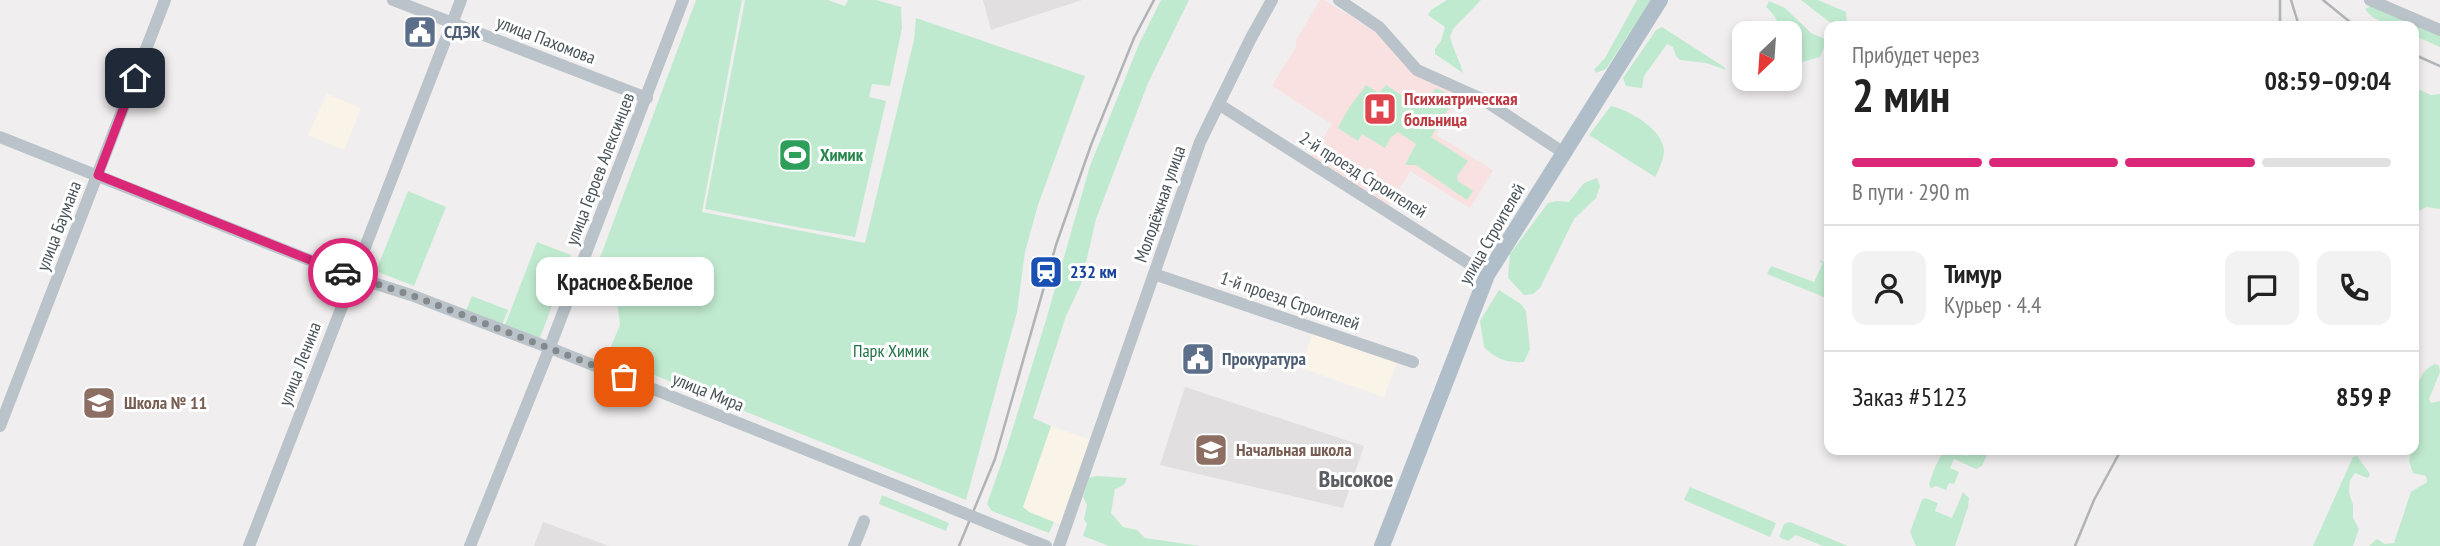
<!DOCTYPE html>
<html lang="ru">
<meta charset="utf-8">
<style>
:root{--surface:#fff;--page:#f2f2f2;--text:#222;--muted:#767676;--line:#e0e0e0;--accent:#db2777}
body{margin:0;font-family:"PT Sans Narrow",sans-serif;background:var(--page);color:var(--text);height:100vh;display:flex;flex-direction:column;font-size:26px;white-space:nowrap}
*{box-sizing:border-box;margin:0}
p{font-size:23px;color:var(--muted)}
.icon{flex:none;width:38px;height:38px;fill:none;stroke:currentColor;stroke-width:2;stroke-linecap:round;stroke-linejoin:round}
.map{position:relative;flex:1;overflow:hidden}
.drawer{position:absolute;left:1824px;top:21px;width:595px;height:434px;display:flex;flex-direction:column;background:var(--surface);border-radius:14px;box-shadow:0 4px 10px #0003}
.drawer>*{flex:none}
.needle{width:46px;rotate:205deg}
.fabs{position:absolute;left:1732px;top:21px;display:grid;gap:14px}
.fabs a{display:grid;place-items:center;width:70px;height:70px;border-radius:14px;background:var(--surface);box-shadow:0 4px 10px #0003;font-size:35px}
.pin{position:absolute;display:grid;place-items:center;width:60px;height:60px;color:#fff;margin:-30px;border-radius:14px;box-shadow:0 4px 10px #0006}
.courier{position:absolute;display:grid;place-items:center;width:70px;height:70px;margin:-35px;border:5px solid #db2777;border-radius:50%;background:#fff;color:#222;box-shadow:0 2px 9px #0007}
.bubble{position:absolute;height:49px;border-radius:14px;background:var(--surface);box-shadow:0 4px 10px #0003;font-size:23px;font-weight:800;line-height:49px;text-align:center}
.head em{font-style:normal;font-weight:800}
.head div{display:flex;flex-direction:column-reverse}
.head{display:flex;align-items:center;justify-content:space-between;height:119px;padding:0 28px}
h1{font-size:46px;font-weight:800;line-height:52px}
.bar{display:grid;grid-template-columns:repeat(4,1fr);gap:10px 7px;align-content:center;height:84px;padding:0 28px}
.bar i{height:9px;border-radius:5px;background:var(--line)}
.bar .current{background:var(--accent)}
.bar p{grid-column:span 4}
.line{display:flex;align-items:center;gap:18px;padding:0 28px;border-top:2px solid var(--line)}
.line div{flex:1}
.round{display:grid;place-items:center;flex:none;width:74px;height:74px;border-radius:14px;background:var(--page)}
.map>svg:first-child{display:block}
</style>
<div class="map">
<svg width="2440" height="546" viewBox="0 0 2440 546">
<rect width="100%" height="100%" fill="#f0eeee"/>
<!-- commercial -->
<g fill="#faf4e8">
<polygon points="327,94 361,108 344,150 308,135"/>
<polygon points="1313,331 1398,359 1384,397 1301,368"/>
<polygon points="1051,426 1094,441 1064,526 1029,512 1023,507"/>
</g>
<!-- education -->
<g fill="#e1dfdf">
<polygon points="983,0 1082,0 991,30"/>
<polygon points="1185,387 1364,446 1343,508 1160,465"/>
<polygon points="543,522 609,546 534,546"/>
</g>
<!-- medical -->
<polygon fill="#f8e1e0" points="1320,0 1324,0 1386,38 1407,64 1462,93 1436,135 1493,170 1470,208 1410,171 1389,206 1311,157 1332,124 1272,86 1296,47 1296,40"/>
<!-- green -->
<g fill="#c0eacf">
<polygon points="696,0 742,0 702,212 865,243 914,40 916,18 1085,76 1038,205 1025,252 1017,312 966,500 607,356 620,325 616,294 591,282"/>
<polygon points="745,0 828,0 845,6 848,0 876,0 901,7 902,28 890,86 872,84 869,97 886,101 855,237 797,227 705,209"/>
<polygon points="1161,0 1189,0 1148,83 1096,219 1081,284 1066,316 1033,418 1051,426 1023,507 1029,512 1054,522 1049,533 992,511 987,504 1008,444 1046,320 1090,166 1139,44"/>
<path d="M1447,0H1481L1453,29L1450,37C1452,46 1462,67 1463,73L1435,54V49L1441,41L1445,27L1428,15L1431,10Z"/>
<polygon points="1637,0 1651,0 1606,69 1596,73 1594,70 1605,58"/>
<polygon points="1801,0 1818,0 1846,12 1847,24 1845,26 1837,26 1828,21"/>
<path d="M1769,1L1785,8L1811,33L1827,40L1820,57L1802,62L1790,77V55L1798,43L1790,36V33H1787C1777,25 1776,15 1766,7Z"/>
<path d="M2371,6L2440,35V47L2413,35V26C2396,26 2375,24 2365,9Z"/>
<polygon points="1662,27 1724,67 1726,70 1706,63 1680,60 1676,56 1673,47 1667,44 1644,76 1642,88 1626,86 1623,78 1656,30"/>
<polygon points="1366,85 1379,93 1386,85 1421,108 1436,88 1455,98 1431,137 1468,161 1457,176 1458,181 1473,191 1467,200 1416,165 1405,165 1416,144 1398,132 1391,137 1385,148 1362,134 1358,141 1338,128 1348,109"/>
<polygon points="2413,87 2431,95 2440,94 2440,209 2426,207 2416,213 2413,208"/>
<path d="M1611,106C1629,110 1662,129 1664,150C1664,159 1659,169 1655,177L1589,135Z"/>
<polygon points="1597,178 1600,186 1596,198 1574,219 1540,288 1533,294 1524,295 1508,278 1510,254 1548,203 1557,201 1569,202 1584,183"/>
<polygon points="408,191 446,207 414,286 376,271"/>
<polygon points="537,242 571,255 540,338 505,325"/>
<polygon points="1821,260 1829,266 1829,299 1767,274 1771,266 1814,282 1823,263 1819,261"/>
<path d="M1499,290L1521,304L1526,311L1530,349L1524,362C1508,363 1495,359 1484,347L1480,321Z"/>
<polygon points="472,296 508,310 502,325 466,311"/>
<path d="M2435,364L2439,366L2440,372L2429,399L2431,403L2440,401V546H2369L2377,539L2385,544L2394,543L2411,492L2427,482L2426,476L2413,473L2409,461C2410,456 2413,449 2413,446C2417,423 2407,375 2435,364Z"/>
<path d="M1950,450L1967,456L1970,450H1989L1982,466L1976,469L1954,459L1950,468L1959,472L1954,484L1949,483L1946,490L1936,486L1931,488L1929,485C1932,473 1937,462 1943,452Z"/>
<polygon points="2357,456 2370,474 2368,478 2355,473 2350,480 2349,493 2353,505 2353,518 2359,529 2353,546 2313,546 2353,457"/>
<polygon points="1096,476 1127,478 1124,485 1115,489 1111,513 1123,527 1137,530 1145,538 1200,546 1109,546 1083,536 1087,524 1084,519 1087,505 1083,497 1089,478"/>
<polygon points="1690,487 1776,523 1770,537 1684,500"/>
<polygon points="1963,492 1969,498 1968,507 1955,546 1916,546 1910,532 1922,500 1925,498 1938,503 1935,511 1952,518"/>
<polygon points="882,495 949,523 946,531 879,504"/>
<polygon points="1790,522 1848,546 1823,546 1796,535 1788,541 1779,537 1784,524"/>
</g>
<g fill="none" stroke-linecap="round" stroke-linejoin="round">
<!-- minor -->
<g stroke="#bac3c9" stroke-width="12">
<polyline points="393,0 647,98"/>
<polyline points="1339,0 1379,27 1417,70 1484,100 1564,153"/>
<polyline points="2370,0 2440,30"/>
<polyline points="1220,105 1487,275"/>
<polyline points="0,137 342,273 411,295 550,348 932,500"/>
<polyline points="1154,274 1413,362"/>
<polyline points="0,426 165,0"/>
<polyline points="1028,539 1046,546"/>
<polyline points="249,546 461,0"/>
<polyline points="470,546 546,357 683,0"/>
<polyline points="854,546 864,521"/>
<polyline points="1059,546 1200,142 1251,38 1272,0"/>
</g>
<!-- major -->
<polyline stroke="#b0beca" stroke-width="16" points="1382,546 1487,275 1660,0"/>
<!-- rail -->
<g stroke="#b1b3b7" stroke-width="2.5">
<polyline points="2280,0 2280,26"/>
<polyline points="2291,0 2299,26"/>
<polyline points="2323,0 2355,26"/>
<polyline points="2413,54 2440,66"/>
<polyline points="959,546 995,459 1056,245 1091,145 1134,38 1154,0"/>
<polyline points="2075,546 2094,500 2121,450"/>
</g>
<!-- minor-bridge -->
<polyline stroke="#bac3c9" stroke-width="12" points="932,500 1028,539"/>
</g>
<g fill="none" stroke-linecap="round" stroke-linejoin="round">
<!-- done -->
<polyline stroke="#83898d" stroke-width="7" stroke-dasharray="0 12.6" points="343,273 411,295 624,377"/>
<!-- route -->
<polyline stroke="#db2777" stroke-width="9" points="135,78 98,175 343,273"/>
</g>
<!-- icons -->
<defs>
<symbol id="civic-square" viewBox="-11 -11 22 22"><rect x="-9" y="-9" width="18" height="18" rx="4" fill="#5c6f8a" stroke="#fff"/><path d="M-.6-6.5H3V-4.5H.6V-3L4-1V1h2V6H-6V1h2V-1L-.6-3ZM-1.2 2.5V6h2.4V2.5Z" fill="#fff"/></symbol>
<symbol id="hospital-square" viewBox="-11 -11 22 22"><rect x="-9" y="-9" width="18" height="18" rx="4" fill="#e0444e" stroke="#fff"/><path d="M-5-5h3v3.5h4V-5h3V5h-3V1.5h-4V5h-3Z" fill="#fff"/></symbol>
<symbol id="stadium-square" viewBox="-11 -11 22 22"><rect x="-9" y="-9" width="18" height="18" rx="4" fill="#2e9e5b" stroke="#fff"/><path d="M0-5a6.5 5 0 1 0 0 10a6.5 5 0 1 0 0-10ZM-3.5-1.8h7v3.6h-7Z" fill="#fff"/></symbol>
<symbol id="station-square" viewBox="-11 -11 22 22"><rect x="-9" y="-9" width="18" height="18" rx="4" fill="#1a4fb4" stroke="#fff"/><path d="M-3-6H3Q5-6 5-4V2Q5 4 3 4L4.5 6H3L1.5 4h-3L-3 6H-4.5L-3 4Q-5 4-5 2V-4Q-5-6-3-6ZM-3.5-4v3h7v-3ZM-3.5 1v1.5H-2V1ZM2 1v1.5H3.5V1Z" fill="#fff"/></symbol>
<symbol id="school-square" viewBox="-11 -11 22 22"><rect x="-9" y="-9" width="18" height="18" rx="4" fill="#8d6e63" stroke="#fff"/><path d="M0-5L7-2L0 1L-7-2ZM-4 1L0 2.5L4 1V4Q0 6-4 4Z" fill="#fff"/></symbol>
</defs>
<g fill-rule="evenodd">
<use href="#civic-square" x="401" y="13" width="38" height="38"/>
<use href="#hospital-square" x="1361" y="90" width="38" height="38"/>
<use href="#stadium-square" x="776" y="136" width="38" height="38"/>
<use href="#station-square" x="1027" y="253" width="38" height="38"/>
<use href="#civic-square" x="1179" y="340" width="38" height="38"/>
<use href="#school-square" x="80" y="384" width="38" height="38"/>
<use href="#school-square" x="1192" y="431" width="38" height="38"/>
</g>
<g text-anchor="middle" stroke-width="6" stroke-linejoin="round" paint-order="stroke">
<!-- service labels -->
<g font-size="18" font-weight="bold" fill="#4e5e75" stroke="#fff" text-anchor="start">
<text x="444" y="38">СДЭК</text>
<text x="1222" y="365">Прокуратура</text>
</g>
<!-- street labels -->
<g font-size="18" fill="#485259" stroke="#fff">
<text transform="translate(546 40) rotate(21)" y="6">улица Пахомова</text>
<text transform="translate(600 169) rotate(-69)" y="6">улица Героев Алексинцев</text>
<text transform="translate(1363 175) rotate(32)" y="6">2-й проезд Строителей</text>
<text transform="translate(1160 204) rotate(-71)" y="6">Молодёжная улица</text>
<text transform="translate(59 226) rotate(-69)" y="6">улица Баумана</text>
<text transform="translate(1492 234) rotate(-60)" y="6">улица Строителей</text>
<text transform="translate(1290 301) rotate(19)" y="6">1-й проезд Строителей</text>
<text transform="translate(300 364) rotate(-69)" y="6">улица Ленина</text>
<text transform="translate(708 392) rotate(22)" y="6">улица Мира</text>
</g>
<!-- health labels -->
<g font-size="18" font-weight="bold" fill="#be3a42" stroke="#fff" text-anchor="start">
<text x="1404" y="105">Психиатрическая<tspan x="1404" dy="21">больница</tspan></text>
</g>
<!-- leisure labels -->
<g font-size="18" font-weight="bold" fill="#27864d" stroke="#fff" text-anchor="start">
<text x="820" y="161">Химик</text>
</g>
<!-- transit labels -->
<g font-size="18" font-weight="bold" fill="#164399" stroke="#fff" text-anchor="start">
<text x="1070" y="278">232 км</text>
</g>
<!-- park labels -->
<g font-size="18" fill="#207346" stroke="#fff">
<text x="891" y="357">Парк Химик</text>
</g>
<!-- education labels -->
<g font-size="18" font-weight="bold" fill="#785e54" stroke="#fff" text-anchor="start">
<text x="124" y="409">Школа № 11</text>
<text x="1236" y="456">Начальная школа</text>
</g>
<!-- district labels -->
<g font-size="24" font-weight="bold" fill="#5b5e62" stroke="#fff">
<text x="1356" y="487">Высокое</text>
</g>
</g>
</svg>
<div class="fabs">
<a><svg class="needle" viewBox="-14 -14 28 28"><path d="M0-13l5 13h-10z" fill="#e53935"/><path d="M0 13l5-13h-10z" fill="#767676"/></svg></a>
</div>
<div class="pin" style="left:624px;top:377px;background:#ea580c"><svg class="icon" aria-label="bag" viewBox="0 0 24 24"><path d="M5 8h14l-1 12H6zM9 8a3 3 0 0 1 6 0"/></svg></div>
<div class="pin" style="left:135px;top:78px;background:#1f2937"><svg class="icon" aria-label="home" viewBox="0 0 24 24"><path d="M3 11l9-7 9 7M6 9v11h12V9"/></svg></div>
<div class="courier" style="left:343px;top:273px"><svg class="icon" aria-label="car" viewBox="0 0 24 24"><path d="M5 17H2v-5l4-1 3-4h7l3 4 3 1v5h-3M9 17h6M6 11h13"/><circle cx="7" cy="17" r="2"/><circle cx="17" cy="17" r="2"/></svg></div>
<div class="bubble" style="left:536px;top:257px;width:178px">Красное&amp;Белое</div>
<section class="drawer">
<div class="head"><div><h1>2 мин</h1><p>Прибудет через</p></div><em>08:59–09:04</em></div>
<div class="bar"><i class="current"></i><i class="current"></i><i class="current"></i><i></i><p>В пути · 290 m</p></div>
<div class="line" style="height:126px"><a class="round"><svg class="icon" aria-label="person" viewBox="0 0 24 24"><circle cx="12" cy="8" r="4"/><path d="M4 21q1-7 8-7t8 7"/></svg></a><div><b>Тимур</b><p>Курьер · 4.4</p></div><a class="round"><svg class="icon" aria-label="chat" viewBox="0 0 24 24"><path d="M4 5h16v11H9l-5 4z"/></svg></a><a class="round"><svg class="icon" aria-label="phone" viewBox="0 0 24 24"><path d="M5 4h4l2 5-3 2q2 4 5 5l2-3 5 2v4C11 20 4 13 5 4z"/></svg></a></div>
<div class="line" style="height:91px"><div>Заказ #5123</div><b>859 ₽</b></div>
</section>
</div>
